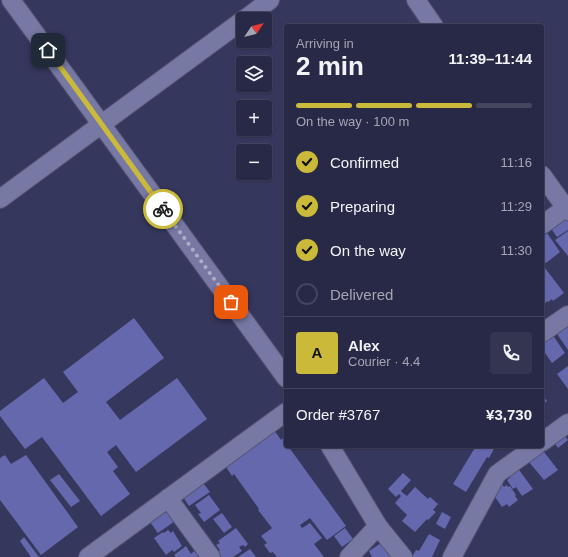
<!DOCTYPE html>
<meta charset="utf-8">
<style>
:root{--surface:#282946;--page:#343551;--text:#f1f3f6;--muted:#a5a6b3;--line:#44455f;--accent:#cbba39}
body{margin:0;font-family:Arial,sans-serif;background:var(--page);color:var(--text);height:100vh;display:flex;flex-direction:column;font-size:15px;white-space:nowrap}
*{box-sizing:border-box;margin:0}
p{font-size:13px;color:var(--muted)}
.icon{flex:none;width:22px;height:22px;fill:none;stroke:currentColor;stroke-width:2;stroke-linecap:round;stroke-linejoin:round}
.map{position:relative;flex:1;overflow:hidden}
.sheet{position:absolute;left:284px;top:24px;width:260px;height:424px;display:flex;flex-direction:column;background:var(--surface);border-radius:4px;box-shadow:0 1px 3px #0004,0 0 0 1px var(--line)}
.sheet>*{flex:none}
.needle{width:26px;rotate:55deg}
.tools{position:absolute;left:236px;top:12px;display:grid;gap:8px}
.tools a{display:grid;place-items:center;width:36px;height:36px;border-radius:4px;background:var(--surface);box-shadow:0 1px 3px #0004,0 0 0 1px var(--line);font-size:20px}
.pin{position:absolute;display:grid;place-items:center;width:34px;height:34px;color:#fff;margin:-17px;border-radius:8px;box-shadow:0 2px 6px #0006}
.courier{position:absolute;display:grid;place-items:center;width:40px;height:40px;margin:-20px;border:3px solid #cbba39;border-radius:50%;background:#fff;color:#222;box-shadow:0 1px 5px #0007}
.headline em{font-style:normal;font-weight:600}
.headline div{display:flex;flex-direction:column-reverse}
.headline{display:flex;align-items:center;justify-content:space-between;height:68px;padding:0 12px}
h1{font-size:26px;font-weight:600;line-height:30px}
.bar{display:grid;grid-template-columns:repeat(4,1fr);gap:6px 4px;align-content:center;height:48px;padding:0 12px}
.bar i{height:5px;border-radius:3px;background:var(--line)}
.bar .active{background:var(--accent)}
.bar p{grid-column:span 4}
.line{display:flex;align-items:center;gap:10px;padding:0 12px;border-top:1px solid var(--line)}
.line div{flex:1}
.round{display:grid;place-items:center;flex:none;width:42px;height:42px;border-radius:4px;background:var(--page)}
ol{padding:0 12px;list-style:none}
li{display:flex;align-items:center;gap:12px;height:44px}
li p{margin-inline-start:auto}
li .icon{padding:4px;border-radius:50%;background:var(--accent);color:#111;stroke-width:4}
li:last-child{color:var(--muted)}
li i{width:22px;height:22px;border:2px solid var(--line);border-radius:50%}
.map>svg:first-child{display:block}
</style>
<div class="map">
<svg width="568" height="557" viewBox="0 0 568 557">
<rect width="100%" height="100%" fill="#36375d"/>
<!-- building -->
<g fill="#6668ae">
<polygon points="568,215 568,230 557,237 546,221"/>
<polygon points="568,231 568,256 555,240"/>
<polygon points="547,233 560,252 546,263 543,260 542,261 542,237"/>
<polygon points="545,268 564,293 553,301 552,299 548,302 548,301 542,305 542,270"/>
<polygon points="134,318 164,358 106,402 120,420 177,378 207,419 136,472 116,445 107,452 118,467 113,471 130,494 101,516 42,437 25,449 0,416 0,411 44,378 63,403 78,392 63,372"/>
<polygon points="568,321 568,350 555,331"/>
<polygon points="552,334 565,353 552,363 543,350 542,351 542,339"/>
<polygon points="568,366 568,389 557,374"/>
<polygon points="542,394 547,401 542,405"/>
<polygon points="267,420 281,440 283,438 286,443 286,446 288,446 346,526 327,540 310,518 300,525 302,528 310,523 322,538 314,544 324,557 277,557 273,552 270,553 264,545 267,543 261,536 272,528 258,510 259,509 234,474 232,476 226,467"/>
<polygon points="561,431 568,440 558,448 551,438"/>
<polygon points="476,446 501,446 499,449 495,447 489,458 487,457 466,492 453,484"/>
<polygon points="541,448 558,470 544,480 529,462 532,460 529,456"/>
<polygon points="5,455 11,464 26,455 78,527 41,555 0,500 0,458"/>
<polygon points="514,463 533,489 522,496 516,487 513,489 507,480 510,478 507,473"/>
<polygon points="403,473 411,480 401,491 403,493 407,496 415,487 428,499 430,497 438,504 433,510 436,512 428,520 427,519 415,532 402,521 407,515 395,503 401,496 399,494 396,497 388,489"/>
<polygon points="59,474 80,501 71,507 50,480"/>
<polygon points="197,475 210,492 189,506 178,490"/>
<polygon points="502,484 504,487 506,485 508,487 510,486 516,495 515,496 518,500 509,507 507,504 502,507 491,491"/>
<polygon points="209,495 220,510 204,522 198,514 201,513 195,505"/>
<polygon points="161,504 175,521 158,533 144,514"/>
<polygon points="442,512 451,517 445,529 436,524"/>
<polygon points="222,513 232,527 224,533 213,519"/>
<polygon points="236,528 248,544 245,547 243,545 239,547 242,551 233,557 220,557 217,553 220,550 216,545 220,543 218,541"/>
<polygon points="345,528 353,539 342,547 334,536"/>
<polygon points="168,530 171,533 173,531 182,546 174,552 172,550 166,555 154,538 163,532 164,533"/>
<polygon points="429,534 440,540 432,557 412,557 416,550 419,551"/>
<polygon points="24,537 39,557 31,557 20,541"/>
<polygon points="384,541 394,557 372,557 369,551"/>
<polygon points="186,546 191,554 194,551 199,557 176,557 174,555"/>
<polygon points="250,549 256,557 238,557"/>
</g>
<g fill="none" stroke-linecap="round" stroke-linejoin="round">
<defs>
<g id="minor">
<polyline points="11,0 286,378"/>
<polyline points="416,0 434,26"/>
<polyline points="245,19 270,0"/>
<polyline points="542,175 568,211"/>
<polyline points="0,199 243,20"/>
<polyline points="542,225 568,206"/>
<polyline points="542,333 568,315"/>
<polyline points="542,442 568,423"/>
<polyline points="330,446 378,526 403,557"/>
<polyline points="168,498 211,557"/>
<polyline points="88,557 286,412"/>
<polyline points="349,557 378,526"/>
<polyline points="452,557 497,474 536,446"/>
</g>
</defs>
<!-- minor casing -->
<use href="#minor" stroke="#545472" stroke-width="20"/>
<!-- minor -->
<use href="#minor" stroke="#7779a4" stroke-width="18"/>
</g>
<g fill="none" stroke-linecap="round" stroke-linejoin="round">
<!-- done -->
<polyline stroke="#aeafc6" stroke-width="4" stroke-dasharray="0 7.2" points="163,209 231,302"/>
<!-- route -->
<polyline stroke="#cbba39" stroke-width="5" points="48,50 163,209"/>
</g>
</svg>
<div class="tools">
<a><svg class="needle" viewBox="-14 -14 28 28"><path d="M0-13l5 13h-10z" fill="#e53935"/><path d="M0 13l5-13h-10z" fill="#a5a6b3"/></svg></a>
<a><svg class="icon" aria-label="layers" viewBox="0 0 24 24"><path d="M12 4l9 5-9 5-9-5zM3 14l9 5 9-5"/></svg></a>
<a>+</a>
<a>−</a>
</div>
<div class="pin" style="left:231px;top:302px;background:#ea580c"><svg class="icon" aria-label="bag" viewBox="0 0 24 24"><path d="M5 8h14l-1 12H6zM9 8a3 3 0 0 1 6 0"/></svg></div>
<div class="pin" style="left:48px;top:50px;background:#1f2937"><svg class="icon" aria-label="home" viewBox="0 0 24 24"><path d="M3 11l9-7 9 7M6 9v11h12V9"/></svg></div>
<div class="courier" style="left:163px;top:209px"><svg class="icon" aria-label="bike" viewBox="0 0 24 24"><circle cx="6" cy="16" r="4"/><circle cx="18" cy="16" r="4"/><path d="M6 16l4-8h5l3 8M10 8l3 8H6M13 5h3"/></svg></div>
<section class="sheet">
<div class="headline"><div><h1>2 min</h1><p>Arriving in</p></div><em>11:39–11:44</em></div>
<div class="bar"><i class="active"></i><i class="active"></i><i class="active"></i><i></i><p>On the way · 100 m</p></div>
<ol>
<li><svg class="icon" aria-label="check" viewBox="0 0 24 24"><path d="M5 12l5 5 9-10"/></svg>Confirmed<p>11:16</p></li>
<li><svg class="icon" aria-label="check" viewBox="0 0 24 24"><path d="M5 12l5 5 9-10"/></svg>Preparing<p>11:29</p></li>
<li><svg class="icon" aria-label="check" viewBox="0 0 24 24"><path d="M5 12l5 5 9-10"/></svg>On the way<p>11:30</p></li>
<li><i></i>Delivered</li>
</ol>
<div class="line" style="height:72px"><b class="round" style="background:var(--accent);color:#111">A</b><div><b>Alex</b><p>Courier · 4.4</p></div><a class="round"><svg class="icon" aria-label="phone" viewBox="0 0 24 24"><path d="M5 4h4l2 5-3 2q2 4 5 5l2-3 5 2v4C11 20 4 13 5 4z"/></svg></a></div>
<div class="line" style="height:52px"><div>Order #3767</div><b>¥3,730</b></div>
</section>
</div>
